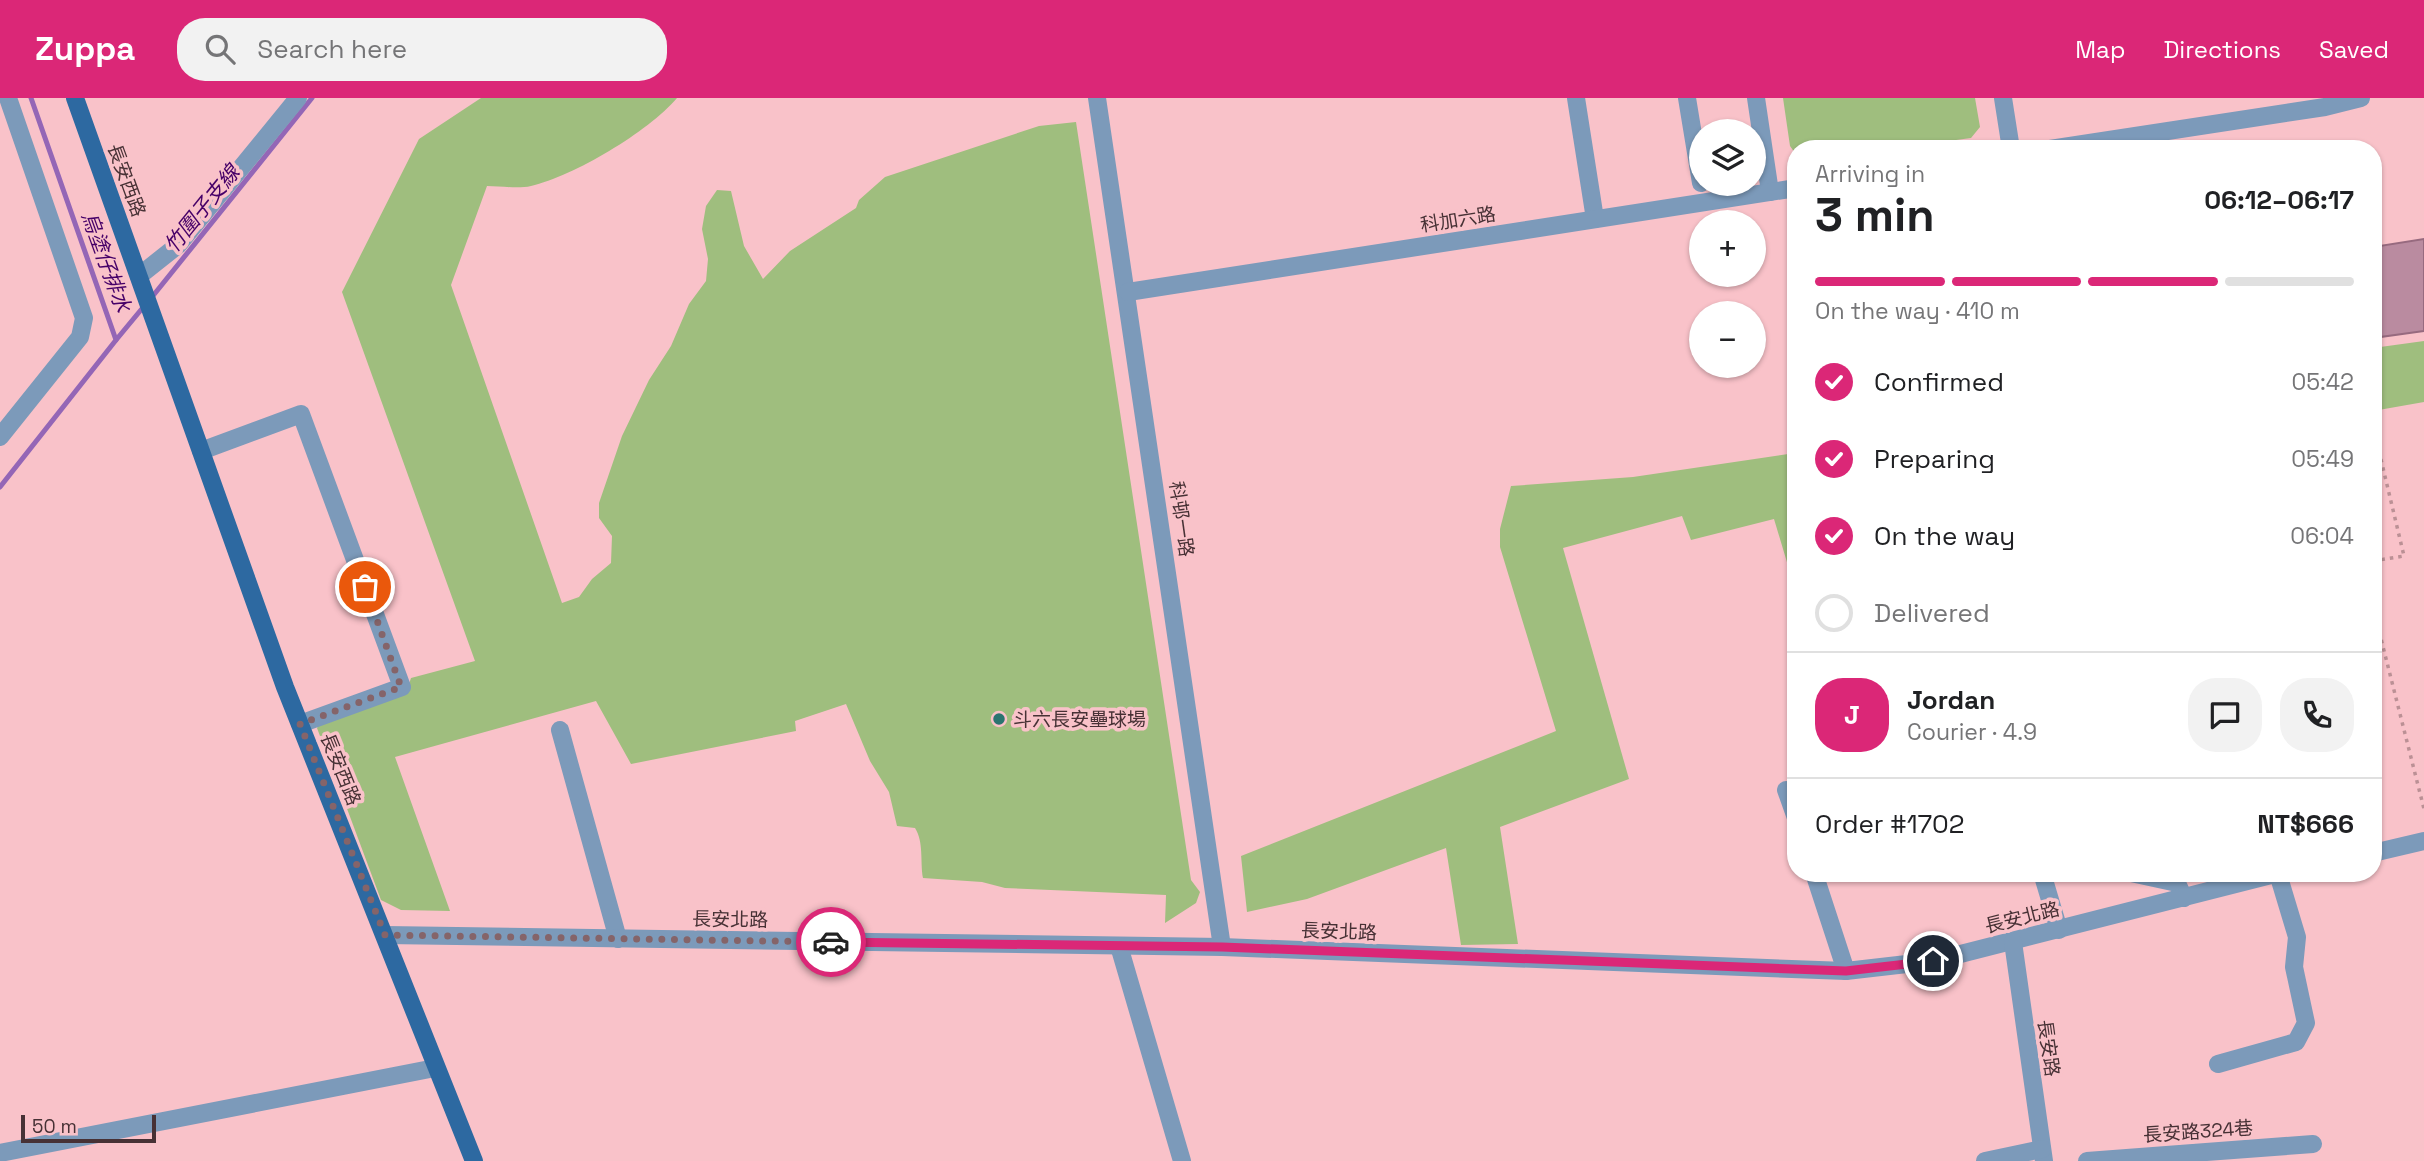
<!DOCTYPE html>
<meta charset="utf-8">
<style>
:root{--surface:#fff;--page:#f2f2f2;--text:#202124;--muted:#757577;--line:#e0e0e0;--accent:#db2777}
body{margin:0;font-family:"Space Grotesk","Noto Sans TC",sans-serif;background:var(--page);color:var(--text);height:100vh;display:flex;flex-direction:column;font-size:26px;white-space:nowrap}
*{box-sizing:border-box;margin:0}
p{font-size:23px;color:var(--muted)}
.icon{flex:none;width:38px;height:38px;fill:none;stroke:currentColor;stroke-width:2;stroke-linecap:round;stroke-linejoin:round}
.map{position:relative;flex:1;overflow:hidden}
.sheet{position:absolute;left:1787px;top:42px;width:595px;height:742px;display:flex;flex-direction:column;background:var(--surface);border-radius:28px;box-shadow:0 2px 5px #0004}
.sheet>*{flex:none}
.tools{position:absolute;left:1689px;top:21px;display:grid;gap:14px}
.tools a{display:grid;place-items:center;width:77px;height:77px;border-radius:50%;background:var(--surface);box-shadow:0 2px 5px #0004;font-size:35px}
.scale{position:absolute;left:21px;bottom:18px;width:135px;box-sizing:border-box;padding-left:7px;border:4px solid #473135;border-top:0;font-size:19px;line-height:24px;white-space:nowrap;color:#473135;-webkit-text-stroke:5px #f9c2c9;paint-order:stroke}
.pin{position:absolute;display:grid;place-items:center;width:60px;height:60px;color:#fff;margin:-30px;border:4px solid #fff;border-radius:50%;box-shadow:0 2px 7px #0007}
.courier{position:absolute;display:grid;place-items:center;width:70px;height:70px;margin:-35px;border:5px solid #db2777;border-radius:50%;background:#fff;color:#222;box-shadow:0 2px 9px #0007}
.overview em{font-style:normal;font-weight:600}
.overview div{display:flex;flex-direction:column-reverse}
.overview{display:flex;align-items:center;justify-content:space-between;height:119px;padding:0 28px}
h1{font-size:46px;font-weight:600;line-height:52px}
.bar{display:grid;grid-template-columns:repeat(4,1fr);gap:10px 7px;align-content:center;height:84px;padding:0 28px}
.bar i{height:9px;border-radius:5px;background:var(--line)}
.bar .active{background:var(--accent)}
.bar p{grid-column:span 4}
.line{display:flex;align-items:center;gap:18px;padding:0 28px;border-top:2px solid var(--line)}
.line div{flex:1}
.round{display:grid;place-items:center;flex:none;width:74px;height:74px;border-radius:28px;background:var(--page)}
ol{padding:0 28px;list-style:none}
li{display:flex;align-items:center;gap:21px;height:77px}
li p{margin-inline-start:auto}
li .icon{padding:7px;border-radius:50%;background:var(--accent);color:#fff;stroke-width:4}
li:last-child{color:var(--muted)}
li i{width:38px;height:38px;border:4px solid var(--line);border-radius:50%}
header{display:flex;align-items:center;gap:42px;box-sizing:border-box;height:98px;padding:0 35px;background:var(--accent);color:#fff}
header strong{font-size:33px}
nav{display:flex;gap:38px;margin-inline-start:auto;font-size:24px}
.search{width:490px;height:63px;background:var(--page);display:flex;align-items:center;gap:18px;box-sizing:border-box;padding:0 24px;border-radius:28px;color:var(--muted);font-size:26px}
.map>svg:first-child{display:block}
</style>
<header>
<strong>Zuppa</strong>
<div class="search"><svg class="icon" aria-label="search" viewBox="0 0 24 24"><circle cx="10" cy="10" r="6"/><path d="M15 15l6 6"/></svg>Search here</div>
<nav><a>Map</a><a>Directions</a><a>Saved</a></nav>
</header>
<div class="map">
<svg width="2424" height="1063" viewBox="0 0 2424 1063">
<rect width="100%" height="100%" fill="#f9c2c9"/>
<!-- green -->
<g fill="#9fbe7e">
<path d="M481,0H677C648,34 574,78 531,88C518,91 501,88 487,88L451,187L562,505L579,499L592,481L611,465L612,438L599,420V405L622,338L649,282L671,248L689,206L706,183L708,161L702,131L706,108L717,92L731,93L744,148L763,181L790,153L856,110L859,102L885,79L1039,28L1076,24L1191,782L1200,794L1196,805L1165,825L1166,797L1005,790L982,784L923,780C920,764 924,744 915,730L897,728L889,694L870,663L846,606L795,623L796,633L631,666L596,603L395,659L450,813L401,812L381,802L317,630L319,627L406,595L411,580L475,563L342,194L419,41Z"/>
<polygon points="1783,0 1975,0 1980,29 1971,40 1889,51 1796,51 1795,55 1790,48"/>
<polygon points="2424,243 2424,304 2373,313 2373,250"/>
<polygon points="1795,355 1795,491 1774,421 1691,442 1682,418 1563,450 1629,681 1500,729 1518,846 1461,847 1446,750 1307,801 1247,814 1241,758 1556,633 1500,449 1500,431 1511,388 1633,379"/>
</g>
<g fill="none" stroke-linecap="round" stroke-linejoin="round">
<!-- stream -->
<g stroke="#9466b6" stroke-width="5">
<polyline points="152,199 312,0"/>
<polyline points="116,242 145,207"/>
<polyline points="0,389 116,242 31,0"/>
</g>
</g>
<!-- building -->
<polygon fill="#ba8ba0" stroke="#976a7f" stroke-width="2" points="2424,141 2424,233 2373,240 2373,149"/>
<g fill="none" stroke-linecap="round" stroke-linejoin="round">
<!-- path -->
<g stroke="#bb9095" stroke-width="3.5" stroke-dasharray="3.5 5" stroke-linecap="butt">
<polyline points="2373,328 2404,458 2373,463"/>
<polyline points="2373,509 2424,711"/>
</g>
<!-- minor -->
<g stroke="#7c9aba" stroke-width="18">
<polyline points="1097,0 1222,849"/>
<polyline points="1576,0 1595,121"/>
<polyline points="1687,0 1701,85"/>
<polyline points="1756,0 1770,94"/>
<polyline points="2003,0 2011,51"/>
<polyline points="2050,51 2325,9 2361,0"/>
<polyline points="139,178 178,147 298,0"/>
<polyline points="1128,194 1796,90"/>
<polyline points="0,339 80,239 84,220 8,0"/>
<polyline points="201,353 301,316 402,589 300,626"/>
<polyline points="560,632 618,841"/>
<polyline points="1786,692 1796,720"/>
<polyline points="2373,755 2424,743"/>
<polyline points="1814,775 1846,873"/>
<polyline points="2042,775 2059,832"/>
<polyline points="2131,775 2177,785 2184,800"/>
<polyline points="385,837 1222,849 1846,873 1933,863 2279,775"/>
<polyline points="2013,844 2044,1063"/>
<polyline points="1119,848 1182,1063"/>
<polyline points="2218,966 2296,944 2306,925 2294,869 2297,839 2278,776"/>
<polyline points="0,1055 435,970"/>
<polyline points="1985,1063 2042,1051"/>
<polyline points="2087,1063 2313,1046"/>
</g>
<!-- major -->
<polyline stroke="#2d69a1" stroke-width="18" points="75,0 285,589 474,1063"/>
</g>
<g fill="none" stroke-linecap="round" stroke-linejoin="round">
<!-- done -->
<polyline stroke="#856469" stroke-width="7" stroke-dasharray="0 12.6" points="365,489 401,589 300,626 385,837 831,844"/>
<!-- route -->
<polyline stroke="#db2777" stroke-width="9" points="831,844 1222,849 1846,873 1933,863"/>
</g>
<!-- markers -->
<circle fill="#2b7470" stroke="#f9c2c9" stroke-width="2.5" cx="999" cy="621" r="7"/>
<g text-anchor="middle" stroke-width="7" stroke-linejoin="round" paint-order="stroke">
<!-- street labels -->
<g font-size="19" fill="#473135" stroke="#f9c2c9">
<text transform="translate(127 82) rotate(70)" y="7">長安西路</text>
<text transform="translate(1458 121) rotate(-9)" y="7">科加六路</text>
<text transform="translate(1182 421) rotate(82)" y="7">科邨一路</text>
<text transform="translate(341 671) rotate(68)" y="7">長安西路</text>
<text transform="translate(2022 819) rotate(-14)" y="7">長安北路</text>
<text transform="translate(730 821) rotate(1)" y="7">長安北路</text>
<text transform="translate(1339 833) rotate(2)" y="7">長安北路</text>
<text transform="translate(2049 950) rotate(82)" y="7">長安路</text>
<text transform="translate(2198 1033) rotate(-4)" y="7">長安路324巷</text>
</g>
<!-- poi labels -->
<g font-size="19" fill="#473135" stroke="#f9c2c9" text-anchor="start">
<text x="1013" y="628">斗六長安壘球場</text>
</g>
<!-- water labels -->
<g font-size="21" font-style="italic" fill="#460068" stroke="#f9c2c9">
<text transform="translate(202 111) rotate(-51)" y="7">竹圍子支線</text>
<text transform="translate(106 164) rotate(70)" y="7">烏塗仔排水</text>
</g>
</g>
</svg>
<div class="tools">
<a><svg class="icon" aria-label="layers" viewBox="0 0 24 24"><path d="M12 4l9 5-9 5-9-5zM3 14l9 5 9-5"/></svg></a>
<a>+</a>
<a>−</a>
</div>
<div class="scale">50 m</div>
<div class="pin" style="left:365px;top:489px;background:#ea580c"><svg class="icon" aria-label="bag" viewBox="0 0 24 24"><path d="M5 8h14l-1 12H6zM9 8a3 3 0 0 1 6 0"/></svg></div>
<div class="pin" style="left:1933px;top:863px;background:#1f2937"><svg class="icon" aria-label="home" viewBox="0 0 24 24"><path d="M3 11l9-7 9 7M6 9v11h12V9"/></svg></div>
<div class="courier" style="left:831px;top:844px"><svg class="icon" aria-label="car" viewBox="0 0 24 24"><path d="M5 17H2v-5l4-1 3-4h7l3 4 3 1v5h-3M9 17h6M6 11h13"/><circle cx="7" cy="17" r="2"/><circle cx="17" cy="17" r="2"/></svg></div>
<section class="sheet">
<div class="overview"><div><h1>3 min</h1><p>Arriving in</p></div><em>06:12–06:17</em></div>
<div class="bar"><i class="active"></i><i class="active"></i><i class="active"></i><i></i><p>On the way · 410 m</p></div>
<ol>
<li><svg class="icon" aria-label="check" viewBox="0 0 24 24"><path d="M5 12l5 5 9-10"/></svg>Confirmed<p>05:42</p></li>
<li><svg class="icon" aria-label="check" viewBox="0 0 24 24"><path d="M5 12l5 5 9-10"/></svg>Preparing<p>05:49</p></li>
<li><svg class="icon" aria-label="check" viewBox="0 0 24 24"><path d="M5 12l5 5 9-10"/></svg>On the way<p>06:04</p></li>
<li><i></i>Delivered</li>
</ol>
<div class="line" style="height:126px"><b class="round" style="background:var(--accent);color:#fff">J</b><div><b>Jordan</b><p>Courier · 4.9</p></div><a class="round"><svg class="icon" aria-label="chat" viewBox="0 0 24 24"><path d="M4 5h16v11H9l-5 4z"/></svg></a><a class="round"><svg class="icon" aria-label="phone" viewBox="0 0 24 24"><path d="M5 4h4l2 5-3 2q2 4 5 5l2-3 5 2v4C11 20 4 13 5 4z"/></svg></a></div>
<div class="line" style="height:91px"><div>Order #1702</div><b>NT$666</b></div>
</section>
</div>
